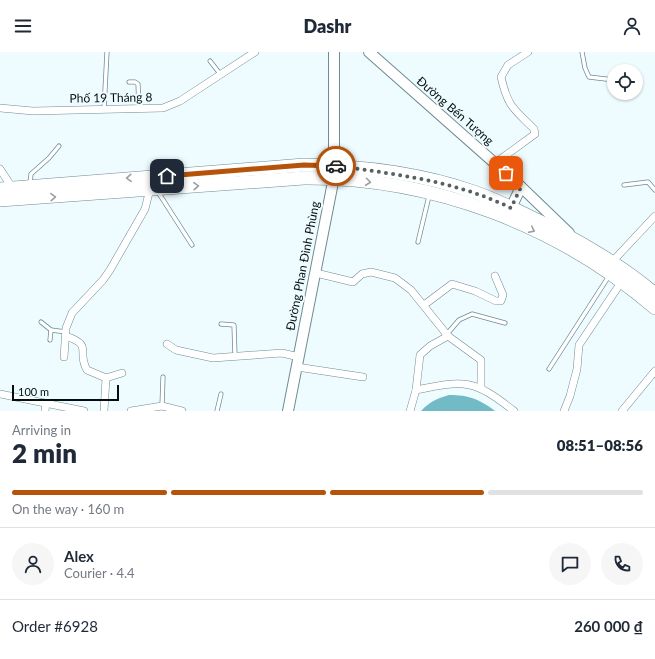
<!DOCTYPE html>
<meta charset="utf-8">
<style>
:root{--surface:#fff;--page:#f6f6f7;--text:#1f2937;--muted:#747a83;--line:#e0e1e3;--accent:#b45309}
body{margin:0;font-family:Lato,sans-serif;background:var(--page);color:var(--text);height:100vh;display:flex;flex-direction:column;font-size:15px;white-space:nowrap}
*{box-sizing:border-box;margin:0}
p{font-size:13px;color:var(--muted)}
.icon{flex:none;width:22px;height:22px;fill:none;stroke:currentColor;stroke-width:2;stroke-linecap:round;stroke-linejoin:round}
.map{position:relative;height:359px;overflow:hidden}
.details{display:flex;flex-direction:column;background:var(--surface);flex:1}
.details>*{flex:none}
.controls{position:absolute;left:607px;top:12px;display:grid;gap:8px}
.controls a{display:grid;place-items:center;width:36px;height:36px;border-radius:50%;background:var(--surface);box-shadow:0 1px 3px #0004;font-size:20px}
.scale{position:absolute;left:12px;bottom:10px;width:107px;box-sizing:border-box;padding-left:4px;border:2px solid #040e10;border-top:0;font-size:11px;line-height:14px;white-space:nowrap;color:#040e10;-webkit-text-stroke:3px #effcff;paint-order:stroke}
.pin{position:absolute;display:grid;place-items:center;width:34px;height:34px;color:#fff;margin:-17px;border-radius:8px;box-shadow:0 2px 6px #0006}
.courier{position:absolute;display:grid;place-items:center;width:40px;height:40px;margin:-20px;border:3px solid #b45309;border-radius:50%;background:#fff;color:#222;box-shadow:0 1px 5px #0007}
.summary em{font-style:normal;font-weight:800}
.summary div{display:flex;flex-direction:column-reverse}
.summary{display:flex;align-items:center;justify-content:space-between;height:68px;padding:0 12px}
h1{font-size:26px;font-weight:800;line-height:30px}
.bar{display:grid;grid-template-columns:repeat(4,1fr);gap:6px 4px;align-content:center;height:48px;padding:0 12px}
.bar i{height:5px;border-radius:3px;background:var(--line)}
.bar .selected{background:var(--accent)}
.bar p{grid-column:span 4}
.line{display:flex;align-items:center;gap:10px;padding:0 12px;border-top:1px solid var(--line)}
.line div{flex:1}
.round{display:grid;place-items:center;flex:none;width:42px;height:42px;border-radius:21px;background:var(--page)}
header{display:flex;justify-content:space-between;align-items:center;height:52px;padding:0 12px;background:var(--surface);font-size:18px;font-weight:800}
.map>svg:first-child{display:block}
</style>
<header><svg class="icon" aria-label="menu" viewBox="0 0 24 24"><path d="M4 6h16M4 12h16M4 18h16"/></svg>Dashr<svg class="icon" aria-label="person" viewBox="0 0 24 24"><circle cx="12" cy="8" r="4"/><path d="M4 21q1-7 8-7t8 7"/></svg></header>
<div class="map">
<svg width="655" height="359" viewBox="0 0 655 359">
<rect width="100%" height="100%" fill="#effcff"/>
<!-- water -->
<path fill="#73bac7" d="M449,343C469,343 479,347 495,359H421C429,350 438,346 449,343Z"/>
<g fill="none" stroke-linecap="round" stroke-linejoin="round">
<defs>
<g id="lane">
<polyline points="582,0 585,16 589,25 614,28"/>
<polyline points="210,9 221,23"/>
<polyline points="129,30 135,30 138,32 139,57"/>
<polyline points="104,57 107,0"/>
<polyline points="30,131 31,122 49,106 59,94"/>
<polyline points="624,133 648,130 655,138"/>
<polyline points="158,140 192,193"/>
<polyline points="418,190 429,144"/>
<polyline points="41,270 51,278 66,280"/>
<polyline points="221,272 234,273 235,304"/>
<polyline points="447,282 459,268 472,262 505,271"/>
<polyline points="50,288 51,278"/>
<polyline points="549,317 609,224"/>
<polyline points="162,354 163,325"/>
<polyline points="217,359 221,342"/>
</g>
<g id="street">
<polyline points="0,56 33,59 163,56 180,49 255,0"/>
<path d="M495,111L535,82L534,77C513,56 508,55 501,25L508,13L528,0"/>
<polyline points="0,117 13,137"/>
<polyline points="612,210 655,164"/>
<polyline points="316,221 353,230 362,222 371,220 395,226 411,238 448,284 481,308 481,336"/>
<polyline points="424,253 452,232 475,239 496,249 501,249 503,243 495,224"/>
<path d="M66,284C94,294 76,299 87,318L106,326L104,359"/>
<polyline points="167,292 176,298 213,306 282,301 299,305"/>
<polyline points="64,305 66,276 72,261 103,228 110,218 145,157 150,137"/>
<polyline points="297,315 363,325"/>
<polyline points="106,326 122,321"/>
<polyline points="416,338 420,303 430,294 448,284"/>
<polyline points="0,342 84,359"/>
<polyline points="45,359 46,351"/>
<polyline points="131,359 162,354 182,359"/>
<path d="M410,359L416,338C466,328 473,327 514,359"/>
<polyline points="564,359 570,344 577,317 579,293 622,229"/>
<polyline points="622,359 655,319"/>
</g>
<g id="secondary">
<polyline points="369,0 516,130 569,181"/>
<polyline points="508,162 521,135"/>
<polyline points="288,359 334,125 334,0"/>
</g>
<g id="highway">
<path d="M0,137L304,113C360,114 420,121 474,140C498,148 520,160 543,171C583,191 621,213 655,242"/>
<path d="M0,148L304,126C432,125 558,173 655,256"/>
</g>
</defs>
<!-- lane casing -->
<use href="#lane" stroke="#6d8c92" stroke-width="5"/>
<!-- street casing -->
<use href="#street" stroke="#6d8c92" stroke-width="8"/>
<!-- secondary casing -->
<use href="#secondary" stroke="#6d8c92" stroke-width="12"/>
<!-- highway casing -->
<use href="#highway" stroke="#6d8c92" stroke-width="14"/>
<!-- lane -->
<use href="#lane" stroke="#fff" stroke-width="3.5"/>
<!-- street -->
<use href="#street" stroke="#fff" stroke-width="7"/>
<!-- secondary -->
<use href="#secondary" stroke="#fff" stroke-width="10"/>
<!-- highway -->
<use href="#highway" stroke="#fff" stroke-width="13"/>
</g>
<!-- one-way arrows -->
<defs><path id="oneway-chevron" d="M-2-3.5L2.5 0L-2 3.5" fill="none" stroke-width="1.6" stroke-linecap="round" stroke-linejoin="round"/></defs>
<g stroke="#9b9f9f">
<use href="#oneway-chevron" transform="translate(129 126) rotate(176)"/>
<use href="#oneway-chevron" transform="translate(368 130) rotate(7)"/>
<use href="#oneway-chevron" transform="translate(196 134) rotate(-4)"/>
<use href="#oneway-chevron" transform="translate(53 145) rotate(-4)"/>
<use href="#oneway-chevron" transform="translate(532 178) rotate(26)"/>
</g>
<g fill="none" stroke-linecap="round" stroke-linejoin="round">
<!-- done -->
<path stroke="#566164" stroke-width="4" stroke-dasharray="0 7.2" d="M336,114C396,122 456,129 511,156L521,135L506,121"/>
<!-- route -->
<polyline stroke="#b45309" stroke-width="5" points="167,124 304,113 336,114"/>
</g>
<g text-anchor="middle" stroke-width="4" stroke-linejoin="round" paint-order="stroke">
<!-- street labels -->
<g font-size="12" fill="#040e10" stroke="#effcff">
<text transform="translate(111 46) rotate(-1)" y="4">Phố 19 Tháng 8</text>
<text transform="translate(455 59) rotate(41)" y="4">Đường Bến Tượng</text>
<text transform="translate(303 214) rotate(-79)" y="4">Đường Phan Đình Phùng</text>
</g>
</g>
</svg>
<div class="controls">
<a><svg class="icon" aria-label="locate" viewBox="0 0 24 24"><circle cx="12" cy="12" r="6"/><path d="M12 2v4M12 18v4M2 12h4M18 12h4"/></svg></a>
</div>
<div class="scale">100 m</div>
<div class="pin" style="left:506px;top:121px;background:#ea580c"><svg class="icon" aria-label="bag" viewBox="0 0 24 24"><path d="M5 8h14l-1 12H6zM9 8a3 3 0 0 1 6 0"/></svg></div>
<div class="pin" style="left:167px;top:124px;background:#1f2937"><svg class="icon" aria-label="home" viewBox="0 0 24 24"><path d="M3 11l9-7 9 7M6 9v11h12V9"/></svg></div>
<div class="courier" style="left:336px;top:114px"><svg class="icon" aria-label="car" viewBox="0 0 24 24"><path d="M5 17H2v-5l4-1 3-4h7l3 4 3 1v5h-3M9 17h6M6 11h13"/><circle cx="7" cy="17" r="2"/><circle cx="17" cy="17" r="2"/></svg></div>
</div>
<section class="details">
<div class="summary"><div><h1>2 min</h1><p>Arriving in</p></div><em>08:51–08:56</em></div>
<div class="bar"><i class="selected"></i><i class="selected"></i><i class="selected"></i><i></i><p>On the way · 160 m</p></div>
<div class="line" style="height:72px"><a class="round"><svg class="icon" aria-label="person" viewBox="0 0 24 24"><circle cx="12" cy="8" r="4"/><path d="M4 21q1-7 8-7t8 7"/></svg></a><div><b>Alex</b><p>Courier · 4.4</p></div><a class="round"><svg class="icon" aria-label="chat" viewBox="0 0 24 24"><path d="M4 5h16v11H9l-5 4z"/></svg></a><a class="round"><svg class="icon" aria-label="phone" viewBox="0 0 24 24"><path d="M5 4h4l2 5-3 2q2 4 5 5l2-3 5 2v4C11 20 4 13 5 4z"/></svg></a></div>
<div class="line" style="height:52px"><div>Order #6928</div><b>260 000 ₫</b></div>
</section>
